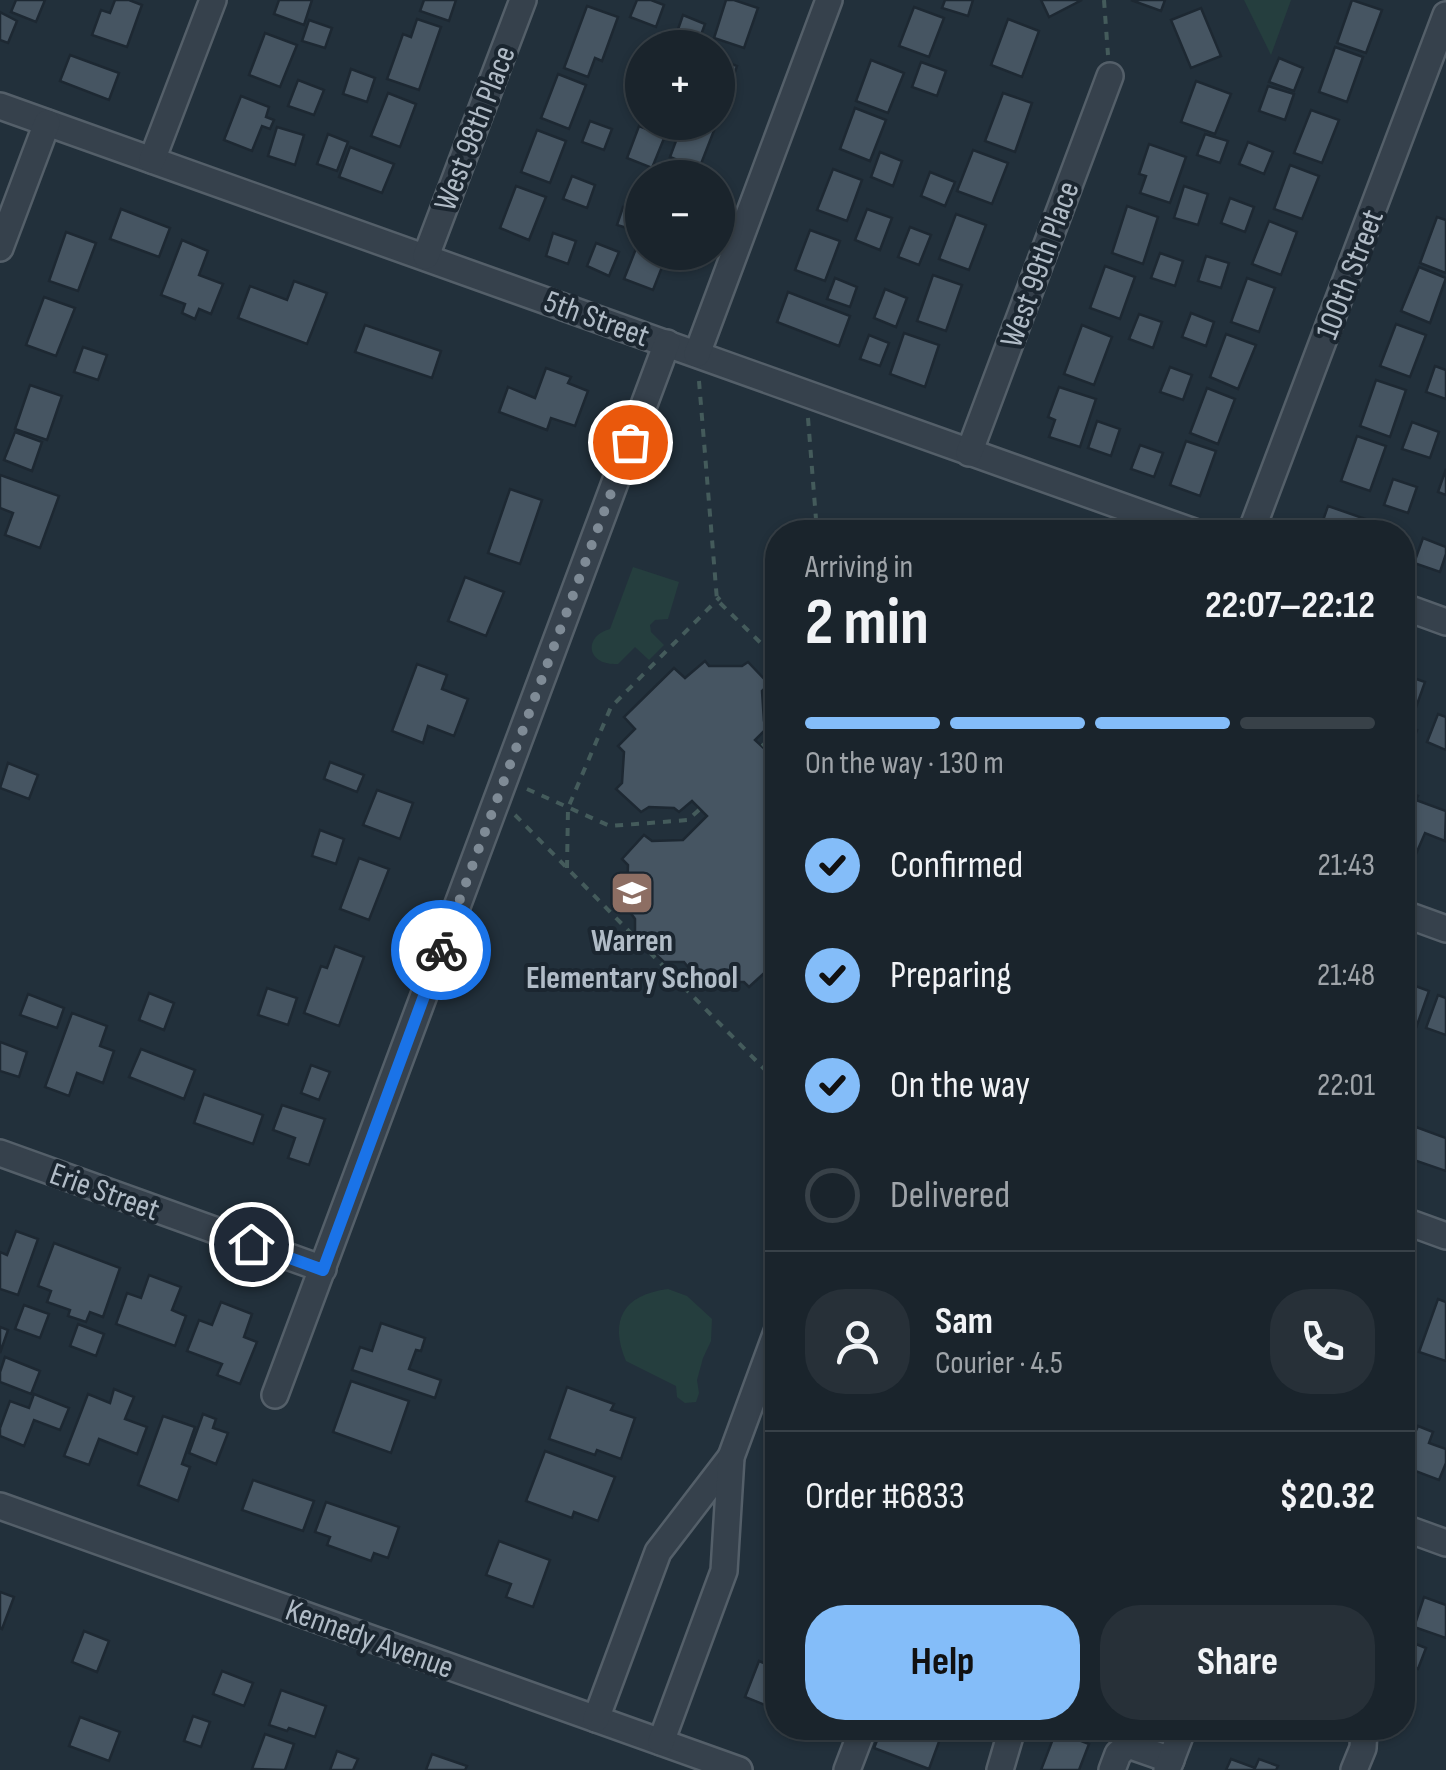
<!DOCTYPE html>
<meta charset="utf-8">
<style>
:root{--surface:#1a242c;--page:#273038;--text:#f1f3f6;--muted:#9fa4a9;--line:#384148;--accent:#84bdf9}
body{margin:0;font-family:"Sofia Sans Condensed",sans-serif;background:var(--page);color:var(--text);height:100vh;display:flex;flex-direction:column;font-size:38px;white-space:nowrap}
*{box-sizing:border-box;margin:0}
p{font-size:32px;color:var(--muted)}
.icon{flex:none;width:55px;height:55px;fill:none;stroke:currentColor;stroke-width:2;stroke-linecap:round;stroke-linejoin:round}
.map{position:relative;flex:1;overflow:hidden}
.details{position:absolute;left:765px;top:520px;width:650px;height:1220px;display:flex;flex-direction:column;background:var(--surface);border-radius:40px;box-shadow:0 2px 8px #0004,0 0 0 2px var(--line)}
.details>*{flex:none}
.buttons{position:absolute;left:625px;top:30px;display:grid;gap:20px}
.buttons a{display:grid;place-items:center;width:110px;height:110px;border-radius:50%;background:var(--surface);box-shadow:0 2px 8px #0004,0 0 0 2px var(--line);font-size:50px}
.pin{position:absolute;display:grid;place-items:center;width:85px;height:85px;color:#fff;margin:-42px;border:5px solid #fff;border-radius:50%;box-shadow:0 2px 10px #0007}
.courier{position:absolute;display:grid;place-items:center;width:100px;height:100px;margin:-50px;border:8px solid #1a73e8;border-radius:50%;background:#fff;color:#222;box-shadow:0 2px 12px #0007}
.headline em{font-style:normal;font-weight:700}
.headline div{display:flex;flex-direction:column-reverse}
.headline{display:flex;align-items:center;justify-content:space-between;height:170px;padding:0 40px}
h1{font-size:65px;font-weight:700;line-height:75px}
.bar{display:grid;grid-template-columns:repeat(4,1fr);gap:15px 10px;align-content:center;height:120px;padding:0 40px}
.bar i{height:12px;border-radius:8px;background:var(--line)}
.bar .current{background:var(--accent)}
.bar p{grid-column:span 4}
.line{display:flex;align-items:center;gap:25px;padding:0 40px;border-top:2px solid var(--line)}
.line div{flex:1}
.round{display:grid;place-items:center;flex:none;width:105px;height:105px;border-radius:40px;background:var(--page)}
ol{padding:0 40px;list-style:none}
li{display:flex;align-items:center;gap:30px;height:110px}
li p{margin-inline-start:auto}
li .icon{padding:10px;border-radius:50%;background:var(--accent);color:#111;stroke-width:4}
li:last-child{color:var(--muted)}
li i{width:55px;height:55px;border:5px solid var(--line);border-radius:50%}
.cta{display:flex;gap:20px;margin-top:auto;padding:20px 40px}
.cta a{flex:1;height:115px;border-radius:40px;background:var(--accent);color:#111;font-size:40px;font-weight:700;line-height:115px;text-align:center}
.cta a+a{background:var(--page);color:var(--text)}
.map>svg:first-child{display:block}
</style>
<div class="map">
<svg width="1446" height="1770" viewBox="0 0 1446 1770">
<rect width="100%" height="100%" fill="#22303b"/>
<!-- green -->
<g fill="#253e3e">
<polygon points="1244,0 1291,0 1271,55"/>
<path d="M633,567L679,582L668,619L655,620L650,625L651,632L664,645L649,660L635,647L618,664C586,666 583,636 610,629Z"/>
<path d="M668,1289L687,1296L712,1319L711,1341L703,1358L697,1380L699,1393L696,1402L685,1403L677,1397L676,1386L626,1361C609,1320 623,1295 668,1289Z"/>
</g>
<!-- building -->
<g fill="#465562" stroke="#1d2832" stroke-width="2.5">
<polygon points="16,0 45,0 36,22 11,12"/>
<polygon points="115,0 129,0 142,5 127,47 92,35 101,10 110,13"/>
<polygon points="279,0 312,0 304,25 274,14"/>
<polygon points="424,0 456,0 449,21 420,11"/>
<polygon points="637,0 651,0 664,5 656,27 630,17"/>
<polygon points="726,0 734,0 758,8 744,48 714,38"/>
<polygon points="945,0 973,0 968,16 942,8"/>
<polygon points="1041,0 1082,0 1049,17"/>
<polygon points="1131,0 1165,0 1161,11"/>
<polygon points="1352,0 1382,10 1366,53 1337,43"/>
<polygon points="587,6 618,17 602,61 595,58 588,77 564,68"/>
<polygon points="914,7 944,18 929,57 899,46"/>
<polygon points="1201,8 1221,56 1191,68 1171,20"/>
<polygon points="0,12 17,21 8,43 0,40"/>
<polygon points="683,15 705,24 697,46 675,38"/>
<polygon points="417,19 441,27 419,90 387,79 403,34 411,37"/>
<polygon points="1008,19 1039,31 1022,77 991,65"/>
<polygon points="309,20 332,28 325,48 302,41"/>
<polygon points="265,33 297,45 280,87 249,75"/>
<polygon points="1335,47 1363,57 1347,102 1319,92"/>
<polygon points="70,55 119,73 109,100 60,81"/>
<polygon points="1279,58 1303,68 1294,91 1269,82"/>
<polygon points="718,59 737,66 722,110 718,108"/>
<polygon points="871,60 904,73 888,113 856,101"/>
<polygon points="921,62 946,71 937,96 912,87"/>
<polygon points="351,69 375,78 367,102 343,94"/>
<polygon points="558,74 586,85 569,129 541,118"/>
<polygon points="298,80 324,90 314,115 288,106"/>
<polygon points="1196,81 1231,94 1215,134 1181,122"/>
<polygon points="1268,86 1294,94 1285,120 1259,111"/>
<polygon points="388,93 416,104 400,147 371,136"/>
<polygon points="1003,93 1032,103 1015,152 985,141"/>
<polygon points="241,96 269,107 266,117 274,120 270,129 262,126 252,151 224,140"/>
<polygon points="855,108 886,120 870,161 840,149"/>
<polygon points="1311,110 1339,120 1322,163 1294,153"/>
<polygon points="590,121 612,129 604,150 582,142"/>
<polygon points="683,122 699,122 715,128 699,169 670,157"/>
<polygon points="639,126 665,136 652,168 627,158"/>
<polygon points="277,127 304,135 295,165 268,156"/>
<polygon points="537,130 566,141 550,183 521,172"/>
<polygon points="328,134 348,142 337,171 317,164"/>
<polygon points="1205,134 1228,141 1220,163 1197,155"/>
<polygon points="1248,142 1273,152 1264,174 1239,164"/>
<polygon points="1149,144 1186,157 1170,203 1140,193 1146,176 1139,174"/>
<polygon points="350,147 394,164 382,193 339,177"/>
<polygon points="973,150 1008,163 992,204 957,191"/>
<polygon points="880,152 902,161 893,186 871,177"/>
<polygon points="1290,165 1319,176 1302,219 1274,209"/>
<polygon points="833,169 862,180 847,221 817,210"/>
<polygon points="930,172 955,182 945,206 921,196"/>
<polygon points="572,176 595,185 587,208 563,199"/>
<polygon points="516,186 546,197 529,240 500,228"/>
<polygon points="1184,186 1208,194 1198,225 1174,218"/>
<polygon points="1230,198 1254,207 1245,232 1221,223"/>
<polygon points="1127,206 1158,217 1143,264 1112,253"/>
<polygon points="623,207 642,214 640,232 617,225"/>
<polygon points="121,209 170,228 159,257 110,239"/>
<polygon points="867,209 892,218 880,250 855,240"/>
<polygon points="956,214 986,225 969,270 939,259"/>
<polygon points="1437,217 1446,220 1446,273 1420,263"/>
<polygon points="1269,221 1297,232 1281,275 1252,264"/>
<polygon points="910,227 931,235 919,265 898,257"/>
<polygon points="810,230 840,241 825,281 795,270"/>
<polygon points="66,232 96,243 78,291 49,281"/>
<polygon points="553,233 576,241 568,264 546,256"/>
<polygon points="182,240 208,251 199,275 223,284 211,314 199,309 195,319 182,313 185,304 161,295"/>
<polygon points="639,241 642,242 642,252 668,252 653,290 624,279"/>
<polygon points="596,243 619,252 609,276 587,266"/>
<polygon points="1160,253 1183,261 1175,286 1151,278"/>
<polygon points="1206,256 1229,263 1221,288 1198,281"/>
<polygon points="1105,266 1135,277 1120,319 1090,308"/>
<polygon points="1419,267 1446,278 1430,323 1401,311"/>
<polygon points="933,275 962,285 946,331 917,321"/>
<polygon points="835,278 857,287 850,307 827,299"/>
<polygon points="1247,278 1275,288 1259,332 1231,322"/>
<polygon points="294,281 327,293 307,344 238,318 250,286 287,300"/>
<polygon points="885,289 907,298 896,327 874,318"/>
<polygon points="788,292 850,316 839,346 777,322"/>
<polygon points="44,297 75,308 56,356 26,345"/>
<polygon points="1191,313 1214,322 1206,346 1182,337"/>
<polygon points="1139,314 1162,322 1153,348 1129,339"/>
<polygon points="1396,324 1426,335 1410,377 1380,366"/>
<polygon points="365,325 441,351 432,378 355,352"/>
<polygon points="1082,325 1112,337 1094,385 1064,374"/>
<polygon points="904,333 939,345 925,387 890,374"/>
<polygon points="1226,334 1256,345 1238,389 1210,377"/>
<polygon points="869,335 889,343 880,366 860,359"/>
<polygon points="83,347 107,355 98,380 74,372"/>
<polygon points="1435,366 1446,370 1446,399 1426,392"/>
<polygon points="1170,367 1192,375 1183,400 1160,392"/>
<polygon points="546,368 571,377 568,383 588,391 575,426 551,418 547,430 499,412 508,387 535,398"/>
<polygon points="1376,380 1406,390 1390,437 1360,426"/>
<polygon points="30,385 62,396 47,440 15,429"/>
<polygon points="1059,387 1096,399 1080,447 1049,437 1055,420 1048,417"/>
<polygon points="1207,388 1235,399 1218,444 1190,433"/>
<polygon points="1097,421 1120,429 1111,456 1088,448"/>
<polygon points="1412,422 1439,432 1430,458 1402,449"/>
<polygon points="15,432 42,442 32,471 4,460"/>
<polygon points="1357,436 1386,446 1370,491 1341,481"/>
<polygon points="1186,441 1216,451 1200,496 1170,485"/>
<polygon points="1140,445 1163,453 1154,477 1131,469"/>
<polygon points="1446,469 1446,495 1438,492"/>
<polygon points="0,475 59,496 40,548 5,535 13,513 0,508"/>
<polygon points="1393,479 1417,487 1408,513 1384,505"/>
<polygon points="510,489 542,500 520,564 488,553"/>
<polygon points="1328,506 1397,530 1396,532 1319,532"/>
<polygon points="1423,538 1446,547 1446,554 1440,572 1414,563"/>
<polygon points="465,577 504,592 486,636 448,621"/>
<polygon points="705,661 709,666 742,666 748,662 769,684 762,691 764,721 768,727 755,740 770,754 778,746 778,876 774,880 774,921 768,926 768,958 774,964 749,987 744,982 712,982 705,988 684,962 664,962 635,935 635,919 622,901 627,894 628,865 622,859 644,835 652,841 683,840 707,816 692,801 679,812 674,808 649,807 641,812 616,789 622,783 624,752 618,746 635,729 624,717 674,668 685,678"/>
<polygon points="417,664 447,675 442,689 468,699 454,736 428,726 423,743 392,731"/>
<polygon points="1402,674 1425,682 1414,713 1402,709"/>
<polygon points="1438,714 1446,717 1446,750 1427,742"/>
<polygon points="1402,725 1417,730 1409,751 1402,749"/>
<polygon points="330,762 364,775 357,792 324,779"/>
<polygon points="8,763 38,775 29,799 0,788"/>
<polygon points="377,790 413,803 400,839 363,825"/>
<polygon points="1402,790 1418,796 1416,800 1446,811 1445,841 1425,833 1416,854 1402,849"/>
<polygon points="320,830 344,839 336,864 312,856"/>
<polygon points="359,858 389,869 369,920 340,909"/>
<polygon points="335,946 364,957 339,1026 304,1013 321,966 327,968"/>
<polygon points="1402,981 1429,991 1410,1045 1402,1042"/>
<polygon points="267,988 297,998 288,1025 258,1015"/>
<polygon points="149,993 174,1003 164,1030 139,1020"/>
<polygon points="28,994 64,1008 57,1028 20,1015"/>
<polygon points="1438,995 1446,998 1446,1035 1426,1028"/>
<polygon points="72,1013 107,1026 100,1046 114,1051 103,1083 77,1073 69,1096 45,1087"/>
<polygon points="0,1042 27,1052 19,1077 0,1071"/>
<polygon points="141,1049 195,1070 184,1099 129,1077"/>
<polygon points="311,1065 330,1072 319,1100 301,1093"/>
<polygon points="204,1094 263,1115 253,1144 194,1123"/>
<polygon points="282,1105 325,1119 309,1165 288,1158 295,1138 273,1130"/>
<polygon points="1402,1122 1411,1125 1402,1149"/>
<polygon points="1416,1127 1446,1138 1446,1171 1405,1157"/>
<polygon points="16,1231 38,1239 18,1295 0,1289 0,1252 7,1255"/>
<polygon points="54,1243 120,1268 103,1317 90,1312 86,1322 68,1316 70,1310 47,1302 51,1291 38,1286"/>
<polygon points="149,1275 181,1287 172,1310 186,1316 175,1346 116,1324 127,1293 141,1298"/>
<polygon points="1402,1288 1414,1293 1403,1322 1402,1322"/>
<polygon points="1438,1299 1446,1302 1446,1361 1419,1352"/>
<polygon points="221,1302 252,1314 244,1337 257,1342 240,1384 217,1375 222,1364 187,1351 199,1320 212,1325"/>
<polygon points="24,1305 49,1314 40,1338 15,1329"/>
<polygon points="381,1323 425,1338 421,1351 416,1350 409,1369 441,1380 435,1398 352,1370 360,1347 372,1351"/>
<polygon points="78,1324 104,1334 96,1356 70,1346"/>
<polygon points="0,1327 8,1330 0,1353"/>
<polygon points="5,1357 40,1371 31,1394 0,1382 0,1372"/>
<polygon points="351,1381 409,1401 391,1453 333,1432"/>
<polygon points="567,1387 614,1404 611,1410 635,1418 621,1459 597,1450 595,1455 549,1439"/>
<polygon points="114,1389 134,1397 125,1419 147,1427 137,1454 99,1439 89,1465 64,1456 88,1394 110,1403"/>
<polygon points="34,1394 69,1408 60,1430 34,1420 24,1446 0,1436 0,1428 10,1401 29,1408"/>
<polygon points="203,1414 216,1419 213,1428 228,1433 216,1464 189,1453"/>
<polygon points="163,1416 195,1427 182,1464 190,1467 178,1501 138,1485"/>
<polygon points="1418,1426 1433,1432 1429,1443 1446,1449 1446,1463 1439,1480 1402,1466 1402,1435 1413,1437"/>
<polygon points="545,1451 615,1477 598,1521 574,1512 572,1518 526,1501"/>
<polygon points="253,1480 314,1501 303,1531 242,1510"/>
<polygon points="326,1502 399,1527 388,1558 374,1553 371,1561 327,1545 330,1537 315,1532"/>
<polygon points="499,1541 550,1560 533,1607 506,1597 511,1584 486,1575"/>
<polygon points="1402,1590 1412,1593 1402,1621"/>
<polygon points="0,1592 14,1597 2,1629 0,1628"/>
<polygon points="1424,1597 1446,1605 1446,1638 1414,1627"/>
<polygon points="84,1631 109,1641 97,1672 72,1662"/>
<polygon points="1403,1639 1426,1648 1418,1669 1402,1663"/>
<polygon points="759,1661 778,1669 778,1710 745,1697"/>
<polygon points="222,1671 253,1683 244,1706 213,1694"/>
<polygon points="281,1690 326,1706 315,1737 289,1728 287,1731 269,1725"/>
<polygon points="193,1716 210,1722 201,1747 184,1741"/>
<polygon points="80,1717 120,1732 109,1761 69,1746"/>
<polygon points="812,1728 859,1728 854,1742"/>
<polygon points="882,1728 909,1728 940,1739 929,1769 874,1748"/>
<polygon points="1056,1731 1089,1744 1079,1770 1041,1770"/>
<polygon points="265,1734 294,1744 285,1770 252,1769"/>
<polygon points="337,1751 358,1759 353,1770 330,1770"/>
<polygon points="432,1754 467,1766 465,1770 426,1770"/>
<polygon points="1231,1759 1255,1768 1259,1759 1278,1766 1276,1770 1226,1770"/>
</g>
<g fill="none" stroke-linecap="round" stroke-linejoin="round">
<defs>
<g id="minor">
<polyline points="0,106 1194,532"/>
<polyline points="152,160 213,0"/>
<polyline points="0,248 47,123"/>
<polyline points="426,256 523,0"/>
<polyline points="697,354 829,0"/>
<polyline points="969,453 1110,76"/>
<polyline points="1251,532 1446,15"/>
<polyline points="1402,606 1446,622"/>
<polyline points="1402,913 1446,929"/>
<polyline points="0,1153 323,1269"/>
<polyline points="1402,1220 1446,1236"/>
<polyline points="275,1395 667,343"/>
<polyline points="0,1506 739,1770"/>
<polyline points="1402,1527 1446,1543"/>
<polyline points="596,1719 658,1552 731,1457"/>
<polyline points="661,1742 724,1571 731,1457 778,1329"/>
<polyline points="847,1770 863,1728"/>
<polyline points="1000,1770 1010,1736 1006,1728"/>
<polyline points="1112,1770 1118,1754 1128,1745 1171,1760"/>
<polyline points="1167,1770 1183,1728"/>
<polyline points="1354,1770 1363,1748 1364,1728"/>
</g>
</defs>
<!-- minor casing -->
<use href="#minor" stroke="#545f69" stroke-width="30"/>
<!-- path -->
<g stroke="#445b5b" stroke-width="4" stroke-dasharray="8 8" stroke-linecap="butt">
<polyline points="1104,0 1108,55"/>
<polyline points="699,381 717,600 775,657 778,654"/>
<polyline points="808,418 817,532"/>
<polyline points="762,746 778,732"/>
<polyline points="527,789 610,826 688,820 700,809"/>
<polyline points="515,815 778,1083"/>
<polyline points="567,868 568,808 611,707 720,597"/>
<polyline points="774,905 778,905"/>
</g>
<!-- minor -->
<use href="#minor" stroke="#36414c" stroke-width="25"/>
</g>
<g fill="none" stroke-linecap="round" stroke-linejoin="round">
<!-- done -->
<polyline stroke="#7f8b96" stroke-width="10" stroke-dasharray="0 18" points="441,950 630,442"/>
<!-- route -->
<polyline stroke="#1a73e8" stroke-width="12" points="251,1244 323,1270 441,950"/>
</g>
<!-- icons -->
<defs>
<symbol id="school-square" viewBox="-11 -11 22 22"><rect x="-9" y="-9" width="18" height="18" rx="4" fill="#8d6e63" stroke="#1b2630"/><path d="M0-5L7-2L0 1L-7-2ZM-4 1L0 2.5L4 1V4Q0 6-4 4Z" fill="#fff"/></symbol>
</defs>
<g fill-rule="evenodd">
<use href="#school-square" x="607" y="868" width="50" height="50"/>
</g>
<g text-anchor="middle" stroke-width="8" stroke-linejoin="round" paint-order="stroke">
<!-- street labels -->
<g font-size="32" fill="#b1bcc7" stroke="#1b2630">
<text transform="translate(474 128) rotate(-69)" y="11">West 98th Place</text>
<text transform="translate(1039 264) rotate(-70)" y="11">West 99th Place</text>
<text transform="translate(1349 274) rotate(-69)" y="11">100th Street</text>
<text transform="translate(597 318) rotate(20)" y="11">5th Street</text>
<text transform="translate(105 1191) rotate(20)" y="11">Erie Street</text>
<text transform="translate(370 1638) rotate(20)" y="11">Kennedy Avenue</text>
</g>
<!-- poi labels -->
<g font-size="32" font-weight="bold" fill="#b1bcc7" stroke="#1b2630">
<text x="632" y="951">Warren<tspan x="632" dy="37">Elementary School</tspan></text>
</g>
</g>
</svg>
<div class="buttons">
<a>+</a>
<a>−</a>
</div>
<div class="pin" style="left:630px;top:442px;background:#ea580c"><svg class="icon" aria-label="bag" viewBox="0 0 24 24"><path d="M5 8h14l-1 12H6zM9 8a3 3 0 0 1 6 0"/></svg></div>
<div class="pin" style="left:251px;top:1244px;background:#1f2937"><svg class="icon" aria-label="home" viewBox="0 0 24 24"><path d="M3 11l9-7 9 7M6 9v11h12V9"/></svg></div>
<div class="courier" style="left:441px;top:950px"><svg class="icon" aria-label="bike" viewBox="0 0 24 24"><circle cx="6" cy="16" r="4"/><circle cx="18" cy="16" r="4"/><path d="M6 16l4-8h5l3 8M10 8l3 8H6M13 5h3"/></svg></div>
<section class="details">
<div class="headline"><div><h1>2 min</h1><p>Arriving in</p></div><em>22:07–22:12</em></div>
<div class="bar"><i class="current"></i><i class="current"></i><i class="current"></i><i></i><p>On the way · 130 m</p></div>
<ol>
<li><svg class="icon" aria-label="check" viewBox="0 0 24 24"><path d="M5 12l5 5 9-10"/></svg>Confirmed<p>21:43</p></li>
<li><svg class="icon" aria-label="check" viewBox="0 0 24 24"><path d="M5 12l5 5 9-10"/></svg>Preparing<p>21:48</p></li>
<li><svg class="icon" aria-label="check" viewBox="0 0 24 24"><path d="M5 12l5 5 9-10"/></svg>On the way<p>22:01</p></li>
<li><i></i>Delivered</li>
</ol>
<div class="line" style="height:180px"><a class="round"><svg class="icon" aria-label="person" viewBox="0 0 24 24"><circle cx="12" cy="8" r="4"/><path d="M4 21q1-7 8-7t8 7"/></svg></a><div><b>Sam</b><p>Courier · 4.5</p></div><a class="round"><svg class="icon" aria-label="phone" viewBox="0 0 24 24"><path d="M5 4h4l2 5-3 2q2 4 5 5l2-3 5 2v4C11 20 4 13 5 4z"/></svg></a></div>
<div class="line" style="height:130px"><div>Order #6833</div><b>$20.32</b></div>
<div class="cta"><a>Help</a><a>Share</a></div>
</section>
</div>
